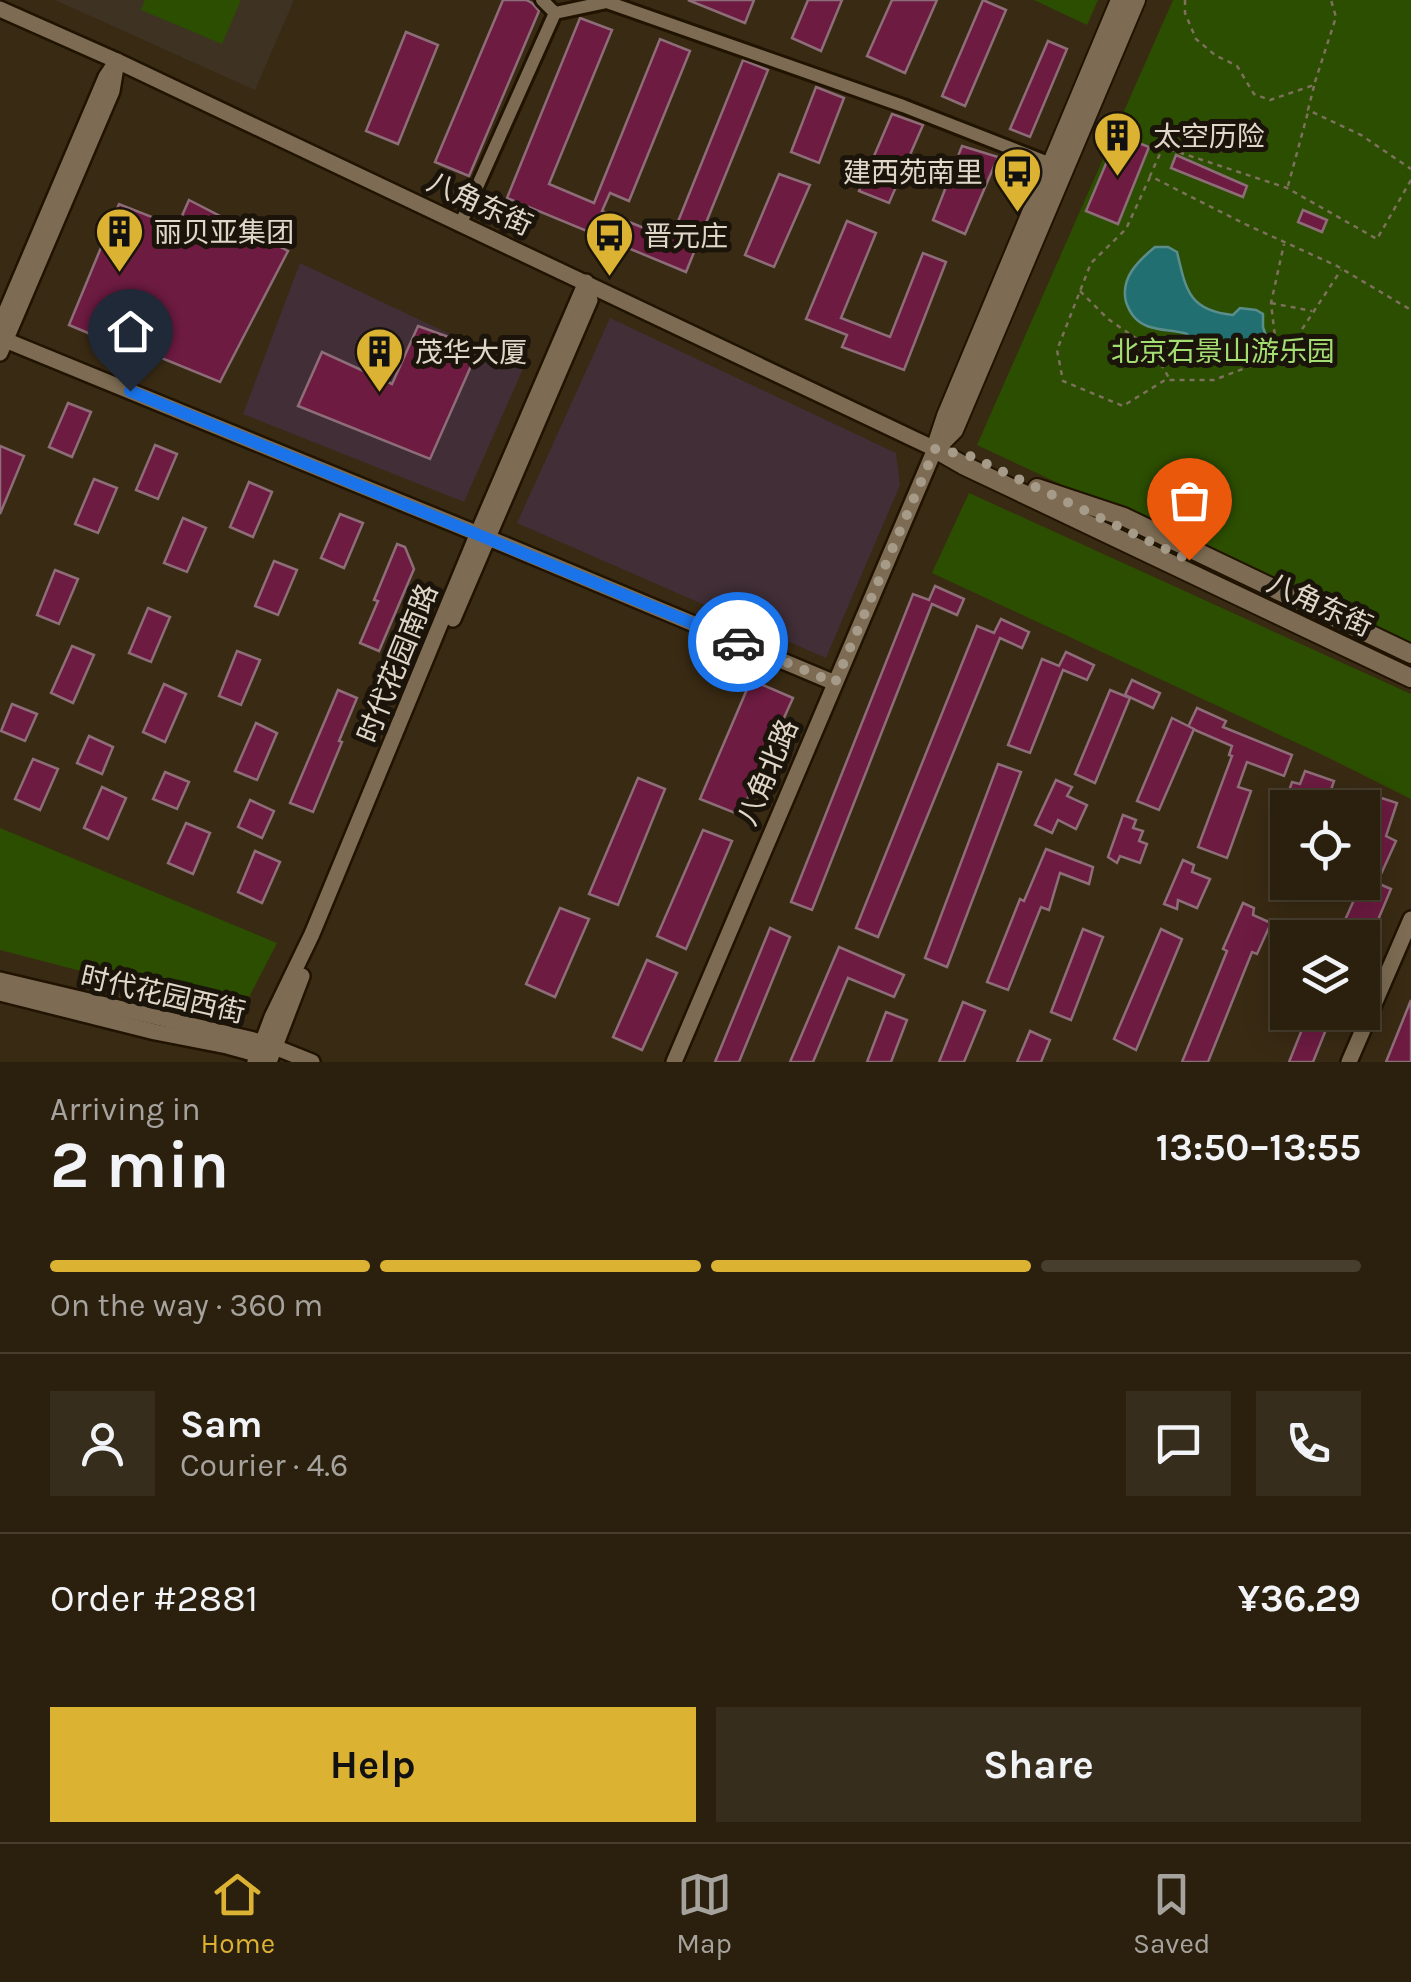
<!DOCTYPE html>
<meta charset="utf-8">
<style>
:root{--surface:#2b200e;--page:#372d1c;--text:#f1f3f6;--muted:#a6a39e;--line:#473e2e;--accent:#dcb233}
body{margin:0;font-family:Karla,"Noto Sans SC",sans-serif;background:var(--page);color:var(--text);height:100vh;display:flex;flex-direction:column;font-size:38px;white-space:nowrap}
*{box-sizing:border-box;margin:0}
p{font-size:32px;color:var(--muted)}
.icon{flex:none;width:55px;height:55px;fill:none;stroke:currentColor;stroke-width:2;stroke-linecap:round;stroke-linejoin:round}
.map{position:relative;height:1062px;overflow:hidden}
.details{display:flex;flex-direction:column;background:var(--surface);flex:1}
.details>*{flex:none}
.fabs{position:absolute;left:1270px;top:790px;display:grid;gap:20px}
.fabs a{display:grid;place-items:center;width:110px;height:110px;border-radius:0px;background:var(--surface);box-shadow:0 5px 25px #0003,0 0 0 2px var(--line);font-size:50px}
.pin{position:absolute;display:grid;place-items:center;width:85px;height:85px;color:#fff;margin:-102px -42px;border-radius:50% 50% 50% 0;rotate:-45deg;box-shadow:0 0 10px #0007}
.pin .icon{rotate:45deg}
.courier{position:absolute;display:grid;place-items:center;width:100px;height:100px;margin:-50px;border:8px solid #1a73e8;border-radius:50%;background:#fff;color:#222;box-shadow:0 2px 12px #0007}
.headline em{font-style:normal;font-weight:700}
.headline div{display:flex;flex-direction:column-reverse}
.headline{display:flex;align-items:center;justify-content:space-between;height:170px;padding:0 50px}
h1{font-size:65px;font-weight:700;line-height:75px}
.bar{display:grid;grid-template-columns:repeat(4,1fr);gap:15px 10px;align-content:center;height:120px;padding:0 50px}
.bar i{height:12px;border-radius:8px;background:var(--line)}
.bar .on{background:var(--accent)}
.bar p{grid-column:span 4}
.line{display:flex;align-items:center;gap:25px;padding:0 50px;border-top:2px solid var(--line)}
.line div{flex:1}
.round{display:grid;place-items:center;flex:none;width:105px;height:105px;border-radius:0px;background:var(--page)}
.cta{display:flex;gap:20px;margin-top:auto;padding:20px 50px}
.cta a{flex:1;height:115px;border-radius:0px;background:var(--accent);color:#111;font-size:40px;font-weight:700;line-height:115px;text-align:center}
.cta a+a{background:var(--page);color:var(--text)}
.tab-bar{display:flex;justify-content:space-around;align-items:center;height:140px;border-top:2px solid var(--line);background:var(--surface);font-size:28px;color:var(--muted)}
.tab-bar a{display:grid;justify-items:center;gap:5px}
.tab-bar .on{color:var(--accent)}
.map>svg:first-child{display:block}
</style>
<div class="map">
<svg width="1411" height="1062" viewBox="0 0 1411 1062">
<rect width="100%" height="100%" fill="#392a13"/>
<!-- commercial -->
<g fill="#412e36">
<polygon points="300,263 523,369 464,502 243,414"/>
<polygon points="610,318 896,453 900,485 826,658 517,523"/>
</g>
<!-- education -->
<polygon fill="#3e3223" points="55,0 294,0 255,90"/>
<!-- green -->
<g fill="#2c4e00">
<polygon points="145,0 241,0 222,44 141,10"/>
<polygon points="1034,0 1098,0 1087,25"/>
<polygon points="1173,0 1411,0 1411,649 977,445"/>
<polygon points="969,493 1411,694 1411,799 1325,756 932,573"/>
<polygon points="0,828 277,943 246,1003 177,996 0,950"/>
</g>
<!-- water -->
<path fill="#226f71" stroke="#5b8e8b" stroke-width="2.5" d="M1155,247H1168L1177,252C1186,290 1189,311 1233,315L1240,308L1256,310L1263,314V327L1266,336L1262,347L1236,364C1215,360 1200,352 1187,334C1174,330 1160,331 1147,326C1135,321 1130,313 1126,302C1120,278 1138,261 1155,247Z"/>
<!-- building -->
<g fill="#6d1b41" stroke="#8d6d78" stroke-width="2.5">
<polygon points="503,0 526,0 532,3 539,11 469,176 435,162"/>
<polygon points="688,0 754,0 745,23"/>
<polygon points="808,0 842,0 821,51 792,38"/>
<polygon points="892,0 937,0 905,73 867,56"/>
<polygon points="983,0 1006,10 965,106 942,96"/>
<polygon points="580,18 612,30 549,184 594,203 660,39 690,51 629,201 610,193 602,211 671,239 743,60 768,70 686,272 507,198"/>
<polygon points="406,32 438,45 398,144 366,131"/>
<polygon points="1048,41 1067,49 1030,137 1010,129"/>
<polygon points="816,87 844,98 819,163 791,152"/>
<polygon points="892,114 923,125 889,203 859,191"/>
<polygon points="1118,135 1149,147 1118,224 1086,211"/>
<polygon points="962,146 998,157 965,234 933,220"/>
<polygon points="1176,155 1247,186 1243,197 1171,168"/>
<polygon points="779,174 810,185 774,267 745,255"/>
<polygon points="189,200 288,251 220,382 120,341 119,346 69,325 119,204 177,227"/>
<polygon points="1303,210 1327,220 1322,232 1298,222"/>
<polygon points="847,221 876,233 841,318 890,337 923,253 946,262 904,370 842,347 847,335 806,319"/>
<polygon points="418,326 479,348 430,459 298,406 322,352 392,384"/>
<polygon points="68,403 91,412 72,457 49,447"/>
<polygon points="155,445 177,454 158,499 136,490"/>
<polygon points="0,446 24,456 0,514"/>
<polygon points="94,479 117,488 98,533 75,524"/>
<polygon points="249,482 272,492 253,537 230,527"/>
<polygon points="340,514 363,523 344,568 321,558"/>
<polygon points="183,518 206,528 187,572 164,563"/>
<polygon points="397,544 405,547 414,569 379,651 360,643 378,601 374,600"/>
<polygon points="274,561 297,570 278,615 255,606"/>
<polygon points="55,570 78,579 59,624 37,615"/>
<polygon points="935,586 964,599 957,615 932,604 812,910 791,902 913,594 929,600"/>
<polygon points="148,608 170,617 151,662 129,653"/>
<polygon points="1001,619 1029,632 1022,648 1000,638 878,937 856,928 977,626 994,633"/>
<polygon points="72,646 94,655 73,703 51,693"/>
<polygon points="237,651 260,660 241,705 219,696"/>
<polygon points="1066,652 1094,665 1087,680 1063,670 1030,753 1008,745 1042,659 1059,666"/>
<polygon points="751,680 793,698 740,815 700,799"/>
<polygon points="1132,680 1160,693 1153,708 1125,695"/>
<polygon points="164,684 186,694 165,742 143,732"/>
<polygon points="338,690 357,698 339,741 342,742 313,812 290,803"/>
<polygon points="1110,690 1130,698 1095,783 1075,774"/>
<polygon points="12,704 37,714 25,741 1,731"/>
<polygon points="1197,708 1226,721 1223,727 1292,755 1284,776 1247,762 1238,787 1251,791 1227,858 1198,847 1232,756 1229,755 1232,746 1188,727"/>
<polygon points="1172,718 1194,729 1159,810 1137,801"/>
<polygon points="256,723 277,733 257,780 235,771"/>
<polygon points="89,736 113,747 102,774 77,763"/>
<polygon points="33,759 58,769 40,810 15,799"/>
<polygon points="998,764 1021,772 947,967 925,958"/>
<polygon points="1305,771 1334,781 1325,808 1304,808 1305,803 1287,797 1292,782 1300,784"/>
<polygon points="165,772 189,782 177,809 153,799"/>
<polygon points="638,778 665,789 618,905 589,894"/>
<polygon points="1056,780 1072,787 1067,796 1087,805 1076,829 1058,820 1052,833 1035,825"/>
<polygon points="102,787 126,798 108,839 84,828"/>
<polygon points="1366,793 1397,803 1386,836 1396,841 1377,883 1391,889 1362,958 1362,938 1337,938 1370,864 1362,864 1362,838 1369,825 1362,823 1362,803"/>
<polygon points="250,800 274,811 262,838 238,827"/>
<polygon points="1123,815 1136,820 1133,828 1143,831 1139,841 1147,844 1140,863 1120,856 1117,863 1108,857"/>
<polygon points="186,823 210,833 193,874 168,863"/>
<polygon points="703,830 732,841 686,949 657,936"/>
<polygon points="1046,849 1093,867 1089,884 1060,873 1049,910 1041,907 1008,990 987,982 1020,899 1024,901"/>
<polygon points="1287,850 1288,882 1306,882 1302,893 1274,882"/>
<polygon points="255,851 280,862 262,903 238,892"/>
<polygon points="1183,860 1194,865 1192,872 1210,879 1197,908 1178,900 1177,909 1164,904"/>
<polygon points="1243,903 1254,908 1253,915 1271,923 1257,954 1252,952 1208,1062 1182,1062 1227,951 1223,949"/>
<polygon points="560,908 589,919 555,997 526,984"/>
<polygon points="770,928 790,937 739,1062 715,1062"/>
<polygon points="1083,929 1103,937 1071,1020 1051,1012"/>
<polygon points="1161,929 1182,939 1136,1050 1114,1039"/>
<polygon points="839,947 904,975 894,997 848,978 813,1062 790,1062"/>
<polygon points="647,960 677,973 642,1050 613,1037"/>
<polygon points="1411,1000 1411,1062 1386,1062"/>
<polygon points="963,1002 985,1011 964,1062 939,1062"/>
<polygon points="886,1012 907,1020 891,1062 867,1062"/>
<polygon points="1309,1012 1333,1012 1313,1062 1289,1062"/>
<polygon points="1030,1031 1050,1040 1041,1062 1017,1062"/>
</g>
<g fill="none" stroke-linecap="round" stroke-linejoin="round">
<defs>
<g id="minor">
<polyline points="542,0 555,13"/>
<polyline points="460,225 555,13 607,2 903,106 1051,164"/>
</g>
<g id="tertiary">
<polyline points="0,9 117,61 935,449 674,1062"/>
<polyline points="0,326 106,77 112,68"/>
<polyline points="0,338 515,549 835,683"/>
<polyline points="0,353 112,91 117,61"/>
<polyline points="453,619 590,300"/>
<polyline points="0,980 262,1042 312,1062"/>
<polyline points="0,993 155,1032 227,1046 263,1056"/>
<polyline points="255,1062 272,1017 312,934 477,535 586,282"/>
<polyline points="269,1062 302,976"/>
<polyline points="1349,1062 1411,919"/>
</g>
<g id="secondary">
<polyline points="937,443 946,416 1120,0"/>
<polyline points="935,449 963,465 1411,678"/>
<polyline points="935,449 954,430 1136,0"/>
<polyline points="1037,488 1124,517 1411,654"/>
</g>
</defs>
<!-- minor casing -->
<use href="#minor" stroke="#201300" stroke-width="18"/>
<!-- tertiary casing -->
<use href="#tertiary" stroke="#201300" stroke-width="20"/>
<!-- secondary casing -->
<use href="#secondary" stroke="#201300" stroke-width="22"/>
<!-- path -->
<g stroke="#7d705d" stroke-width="2.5" stroke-dasharray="5 5" stroke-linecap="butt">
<polyline points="1185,0 1185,13 1196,39 1215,55 1237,66 1254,94 1270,100 1314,85 1336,17 1331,0"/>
<polyline points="1314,86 1308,110 1361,135 1411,169"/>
<polyline points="1150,177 1126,229 1091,263 1057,350 1063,381 1123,406 1165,380 1214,380 1287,352 1341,270"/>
<polyline points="1411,180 1377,239 1287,188 1163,147 1150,176 1247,225 1337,266 1411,310"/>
<polyline points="1288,186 1308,112"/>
<polyline points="1080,291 1108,319 1153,350 1169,378"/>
<polyline points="1271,303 1312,311"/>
<polyline points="1277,354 1271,303 1284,244"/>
</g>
<!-- minor -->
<use href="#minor" stroke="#7d6c53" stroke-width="12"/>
<!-- tertiary -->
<use href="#tertiary" stroke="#7d6c53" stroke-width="15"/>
<!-- secondary -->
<use href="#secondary" stroke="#7d6c53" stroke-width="18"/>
</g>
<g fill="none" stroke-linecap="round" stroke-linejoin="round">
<!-- done -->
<polyline stroke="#a69a89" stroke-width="10" stroke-dasharray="0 18" points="738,642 835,683 935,449 970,456 1189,560"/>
<!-- route -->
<polyline stroke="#1a73e8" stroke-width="12" points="130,391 738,642"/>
</g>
<!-- icons -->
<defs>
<symbol id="building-pin" viewBox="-11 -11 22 30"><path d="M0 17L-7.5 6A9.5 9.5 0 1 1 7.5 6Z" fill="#dcb233" stroke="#1b140a"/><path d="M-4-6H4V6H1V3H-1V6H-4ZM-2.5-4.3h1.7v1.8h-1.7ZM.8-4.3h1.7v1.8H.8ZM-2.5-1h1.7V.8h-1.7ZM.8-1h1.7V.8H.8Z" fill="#111"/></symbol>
<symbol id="bus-pin" viewBox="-11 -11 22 30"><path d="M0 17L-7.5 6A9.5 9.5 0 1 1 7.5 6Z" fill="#dcb233" stroke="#1b140a"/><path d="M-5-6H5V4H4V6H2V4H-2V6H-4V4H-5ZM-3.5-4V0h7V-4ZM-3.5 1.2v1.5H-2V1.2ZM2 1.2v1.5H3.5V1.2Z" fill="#111"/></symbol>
</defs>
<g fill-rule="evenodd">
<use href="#building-pin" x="1090" y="108" width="55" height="75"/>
<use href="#bus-pin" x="990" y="144" width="55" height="75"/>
<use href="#building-pin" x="92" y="204" width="55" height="75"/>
<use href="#bus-pin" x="582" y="208" width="55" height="75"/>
<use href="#building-pin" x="352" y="324" width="55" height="75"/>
</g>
<g text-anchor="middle" stroke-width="10" stroke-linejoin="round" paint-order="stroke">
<!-- poi labels -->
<g font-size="28" fill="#e0d7c9" stroke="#1b140a" text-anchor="start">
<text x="1153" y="146">太空历险</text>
<text x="983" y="182" text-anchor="end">建西苑南里</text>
<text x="154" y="242">丽贝亚集团</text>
<text x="644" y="246">晋元庄</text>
<text x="415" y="362">茂华大厦</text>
</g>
<!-- street labels -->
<g font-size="28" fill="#e0d7c9" stroke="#1b140a">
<text transform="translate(480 203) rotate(25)" y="10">八角东街</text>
<text transform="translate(1320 604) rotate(25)" y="10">八角东街</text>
<text transform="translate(397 663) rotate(-68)" y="10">时代花园南路</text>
<text transform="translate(767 772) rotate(-67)" y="10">八角北路</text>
<text transform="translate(163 994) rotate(13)" y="10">时代花园西街</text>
</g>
<!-- park labels -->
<g font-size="28" fill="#a4de73" stroke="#1b140a">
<text x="1223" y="361">北京石景山游乐园</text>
</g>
</g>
</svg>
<div class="fabs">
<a><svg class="icon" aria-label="locate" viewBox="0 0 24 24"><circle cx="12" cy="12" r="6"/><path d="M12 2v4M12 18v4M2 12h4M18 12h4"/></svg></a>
<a><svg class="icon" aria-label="layers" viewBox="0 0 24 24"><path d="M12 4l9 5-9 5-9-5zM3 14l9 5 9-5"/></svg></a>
</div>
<div class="pin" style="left:1189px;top:560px;background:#ea580c"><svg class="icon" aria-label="bag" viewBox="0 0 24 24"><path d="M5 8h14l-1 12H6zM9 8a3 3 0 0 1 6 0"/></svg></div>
<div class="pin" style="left:130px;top:391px;background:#1f2937"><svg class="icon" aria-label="home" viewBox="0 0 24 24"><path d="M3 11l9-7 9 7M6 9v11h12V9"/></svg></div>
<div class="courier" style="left:738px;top:642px"><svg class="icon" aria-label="car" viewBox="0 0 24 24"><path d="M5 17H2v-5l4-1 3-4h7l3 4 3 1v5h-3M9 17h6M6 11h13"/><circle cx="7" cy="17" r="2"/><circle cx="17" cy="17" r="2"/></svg></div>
</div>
<section class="details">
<div class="headline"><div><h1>2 min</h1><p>Arriving in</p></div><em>13:50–13:55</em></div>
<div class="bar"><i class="on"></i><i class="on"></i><i class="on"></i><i></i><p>On the way · 360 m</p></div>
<div class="line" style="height:180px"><a class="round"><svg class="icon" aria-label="person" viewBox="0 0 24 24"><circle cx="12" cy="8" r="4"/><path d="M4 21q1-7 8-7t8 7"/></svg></a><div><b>Sam</b><p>Courier · 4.6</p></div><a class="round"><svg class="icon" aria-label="chat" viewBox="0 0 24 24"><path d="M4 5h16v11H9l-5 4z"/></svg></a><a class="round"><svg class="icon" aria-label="phone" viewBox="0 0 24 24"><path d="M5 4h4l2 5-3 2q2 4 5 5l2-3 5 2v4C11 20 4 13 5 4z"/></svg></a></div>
<div class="line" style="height:130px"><div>Order #2881</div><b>¥36.29</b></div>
<div class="cta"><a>Help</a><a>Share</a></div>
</section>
<nav class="tab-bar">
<a class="on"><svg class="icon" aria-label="home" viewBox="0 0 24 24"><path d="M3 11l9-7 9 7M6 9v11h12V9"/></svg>Home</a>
<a><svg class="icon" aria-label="map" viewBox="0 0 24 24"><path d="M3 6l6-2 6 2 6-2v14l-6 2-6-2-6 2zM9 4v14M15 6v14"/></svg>Map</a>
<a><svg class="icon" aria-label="saved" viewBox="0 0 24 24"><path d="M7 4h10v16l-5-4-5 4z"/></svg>Saved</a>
</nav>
